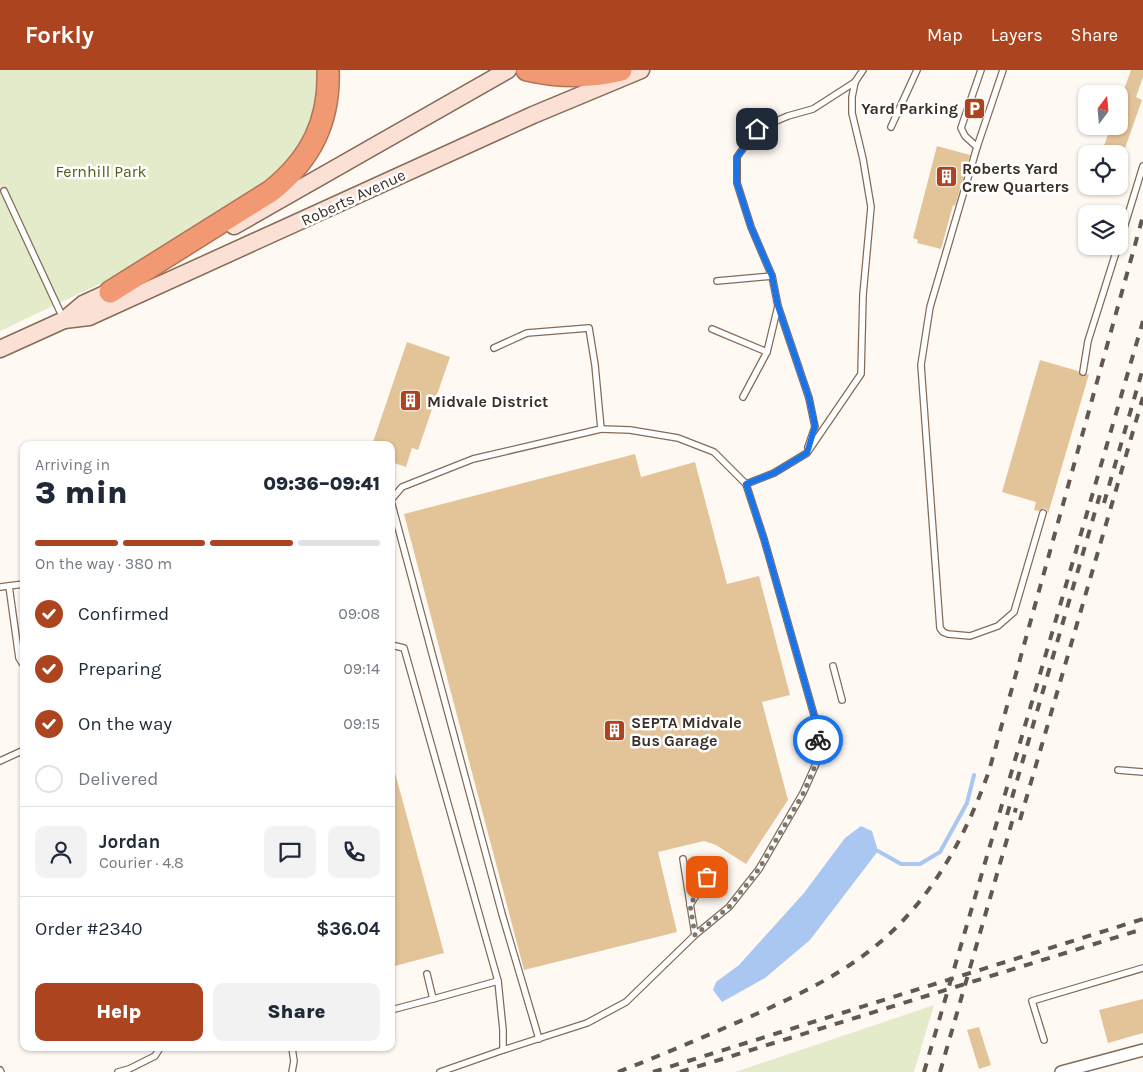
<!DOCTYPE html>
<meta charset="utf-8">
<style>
:root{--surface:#fff;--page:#f2f2f3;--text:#1f2937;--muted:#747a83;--line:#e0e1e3;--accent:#ac451f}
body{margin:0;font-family:Karla,sans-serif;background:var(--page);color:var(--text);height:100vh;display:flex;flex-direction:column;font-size:19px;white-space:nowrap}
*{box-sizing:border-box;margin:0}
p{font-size:16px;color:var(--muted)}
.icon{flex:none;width:28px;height:28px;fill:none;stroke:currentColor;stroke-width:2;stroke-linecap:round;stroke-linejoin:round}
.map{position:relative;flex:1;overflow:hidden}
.sheet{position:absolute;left:20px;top:371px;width:375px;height:610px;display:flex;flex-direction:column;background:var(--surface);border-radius:10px;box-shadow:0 1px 4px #0004}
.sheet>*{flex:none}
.needle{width:32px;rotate:16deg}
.fabs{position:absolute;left:1078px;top:15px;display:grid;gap:10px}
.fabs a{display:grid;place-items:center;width:50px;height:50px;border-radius:10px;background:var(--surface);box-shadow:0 1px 4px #0004;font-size:25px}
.pin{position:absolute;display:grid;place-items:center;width:42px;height:42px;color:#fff;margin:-21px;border-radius:10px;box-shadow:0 2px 8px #0006}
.courier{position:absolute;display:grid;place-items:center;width:50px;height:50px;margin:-25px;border:4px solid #1a73e8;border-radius:50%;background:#fff;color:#222;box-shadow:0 1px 6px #0007}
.headline em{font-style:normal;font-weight:800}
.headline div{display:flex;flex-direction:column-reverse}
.headline{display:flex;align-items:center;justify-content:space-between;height:85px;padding:0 15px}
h1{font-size:32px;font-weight:800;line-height:38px}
.bar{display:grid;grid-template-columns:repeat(4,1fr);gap:8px 5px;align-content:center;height:60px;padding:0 15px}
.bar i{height:6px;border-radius:4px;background:var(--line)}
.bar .on{background:var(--accent)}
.bar p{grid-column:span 4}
.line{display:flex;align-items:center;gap:12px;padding:0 15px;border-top:1px solid var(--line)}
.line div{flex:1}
.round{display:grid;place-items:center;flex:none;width:52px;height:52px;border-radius:10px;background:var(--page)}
ol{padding:0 15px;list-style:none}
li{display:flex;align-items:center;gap:15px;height:55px}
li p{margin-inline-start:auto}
li .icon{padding:5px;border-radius:50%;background:var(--accent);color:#fff;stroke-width:4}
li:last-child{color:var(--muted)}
li i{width:28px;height:28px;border:2px solid var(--line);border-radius:50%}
.primary-button{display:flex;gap:10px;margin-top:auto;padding:10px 15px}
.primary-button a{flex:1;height:58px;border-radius:10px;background:var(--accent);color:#fff;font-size:20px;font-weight:800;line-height:58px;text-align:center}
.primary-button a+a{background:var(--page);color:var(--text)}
header{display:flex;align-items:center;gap:30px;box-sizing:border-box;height:70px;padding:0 25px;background:var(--accent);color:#fff}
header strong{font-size:24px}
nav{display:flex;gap:28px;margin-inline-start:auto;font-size:18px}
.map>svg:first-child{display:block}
</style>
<header>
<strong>Forkly</strong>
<nav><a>Map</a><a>Layers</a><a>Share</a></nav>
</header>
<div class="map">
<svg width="1143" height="1002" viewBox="0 0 1143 1002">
<rect width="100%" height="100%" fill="#fff9f4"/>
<!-- green -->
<g fill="#e3ebcb">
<polygon points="0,0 324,0 320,44 277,110 123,203 0,261"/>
<polygon points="934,935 914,1002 735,1002"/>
</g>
<!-- water -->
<polygon fill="#a9c7f1" points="861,756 872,761 878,781 810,870 765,908 722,932 713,920 716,912 739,895 804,823 845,768"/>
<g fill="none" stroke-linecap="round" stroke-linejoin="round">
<!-- stream -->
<polyline stroke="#a9c7f1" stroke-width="4" points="878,781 901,794 920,794 940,782 967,733 974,705"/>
</g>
<!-- building -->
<g fill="#e3c498">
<polygon points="1131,0 1143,0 1143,7 1136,27 1142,30 1123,84 1101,84 1111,56 1119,56 1119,34"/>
<polygon points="937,76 970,85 955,136 953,135 941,179 917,173 918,170 913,168"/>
<polygon points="407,272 450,287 418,380 412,378 406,397 391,392 391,375 372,375"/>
<polygon points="1040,290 1078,301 1082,306 1089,304 1048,444 1047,440 1044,438 1039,441 1034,440 1036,432 1002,422"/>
<polygon points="635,384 641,407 695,392 727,514 759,506 790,625 762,632 788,730 746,794 716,775 704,771 658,782 677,862 524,900 404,444"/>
<polygon points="391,699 394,699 444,883 391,897"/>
<polygon points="1143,929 1143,963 1108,973 1099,940"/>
<polygon points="979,957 991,995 979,999 967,960"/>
</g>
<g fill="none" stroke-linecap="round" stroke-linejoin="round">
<defs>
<g id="lane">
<polyline points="981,0 961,58 965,66 977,77 1003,0"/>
<polyline points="891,57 917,0"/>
<polyline points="977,77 930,237 921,295 940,558 943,562 948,564 970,566 998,556 1014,542 1043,443"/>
<polyline points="4,121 63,248"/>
<polyline points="1119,174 1143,96"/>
<polyline points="772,206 751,157 737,113 737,87 757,59 788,46 813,39 855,12 863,0"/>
<polyline points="717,211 772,206 778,236 767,282"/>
<polyline points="778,236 809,328 815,357 808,377"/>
<polyline points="712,259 767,282 743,327"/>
<polyline points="1083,302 1088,271 1118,176"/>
<polyline points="601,359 630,360 678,368 714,382 746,414 774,403 807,383 861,304 863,225 871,137 863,89 852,43 852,27 855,12"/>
<polyline points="391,430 402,417 473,389 601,359 595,295 589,258 527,263 494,278"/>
<polyline points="391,431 502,844 539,969"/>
<polyline points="9,516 19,588 24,596"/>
<polyline points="0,517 24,514"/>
<polyline points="391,575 404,578 498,911"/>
<polyline points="833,596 842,630"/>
<polyline points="0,691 24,680"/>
<polyline points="1118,700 1143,702"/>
<polyline points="683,789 695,865 729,837 759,799 803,723 819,687 816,652 764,469 746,414"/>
<polyline points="690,835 716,793"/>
<polyline points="427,904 433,929 498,911 503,960 503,980 587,953 626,932 695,865"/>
<polyline points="391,940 433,929"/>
<polyline points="1044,970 1032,931 1143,898"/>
<polyline points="0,1000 1,1002"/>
<polyline points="118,1002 129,999 155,986 160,978"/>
<polyline points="292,1002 294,991 292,978"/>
<polyline points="440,1002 503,980"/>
</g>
<polyline id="street" points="1061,1002 1143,980"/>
<g id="secondary">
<polyline points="234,156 508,0"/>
<polyline points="64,250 89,247 533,45 641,0"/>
<polyline points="0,279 64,250 83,234 120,217"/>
</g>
<g id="highway">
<path d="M527,0C558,7 589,8 621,0"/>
<path d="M110,222L271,121C311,89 330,51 328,0"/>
</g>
</defs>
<!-- lane casing -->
<use href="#lane" stroke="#846b57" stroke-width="8"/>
<!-- street casing -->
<use href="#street" stroke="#846b57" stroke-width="14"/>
<!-- secondary casing -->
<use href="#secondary" stroke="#846b57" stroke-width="19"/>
<!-- highway casing -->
<use href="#highway" stroke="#b17458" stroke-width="24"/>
<!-- lane -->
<use href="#lane" stroke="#fff" stroke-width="5.5"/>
<!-- street -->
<use href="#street" stroke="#fff" stroke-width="11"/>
<!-- secondary -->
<use href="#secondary" stroke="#fbe0d5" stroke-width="16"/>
<!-- highway -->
<use href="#highway" stroke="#f19973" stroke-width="21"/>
<!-- rail -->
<g stroke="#625850" stroke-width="4" stroke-dasharray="9 9" stroke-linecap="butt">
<polyline points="1104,433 1143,298"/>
<polyline points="1007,745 1101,421"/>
<polyline points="1020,750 1143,327"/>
<path d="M618,1002C664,984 709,965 754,945C798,925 841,905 878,874C932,829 966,766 989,701L1143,146"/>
<polyline points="653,1002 1143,849"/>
<polyline points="680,1002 1143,859"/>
<polyline points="924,1002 1143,251"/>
<polyline points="940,1002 1016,738"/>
</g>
</g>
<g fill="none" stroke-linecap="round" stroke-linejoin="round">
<!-- done -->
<polyline stroke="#7f766e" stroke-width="5" stroke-dasharray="0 9" points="707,807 690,835 695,865 729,837 759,799 803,724 819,687 818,670"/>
<!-- route -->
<polyline stroke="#1a73e8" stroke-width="6" points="757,59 737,87 737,113 751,157 772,206 778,236 809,328 815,356 807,383 774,403 746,414 764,469 816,652 818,670"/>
</g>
<!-- icons -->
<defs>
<symbol id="parking-square" viewBox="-11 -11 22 22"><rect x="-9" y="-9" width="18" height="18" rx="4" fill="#ac451f" stroke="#fff"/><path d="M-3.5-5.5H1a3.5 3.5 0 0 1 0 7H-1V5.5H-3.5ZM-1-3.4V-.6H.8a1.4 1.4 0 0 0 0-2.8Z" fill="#fff"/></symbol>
<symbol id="building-square" viewBox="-11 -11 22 22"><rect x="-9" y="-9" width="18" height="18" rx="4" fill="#ac451f" stroke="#fff"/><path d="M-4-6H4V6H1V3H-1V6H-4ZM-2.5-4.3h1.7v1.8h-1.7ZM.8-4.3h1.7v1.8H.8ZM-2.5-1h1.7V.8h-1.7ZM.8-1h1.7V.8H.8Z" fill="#fff"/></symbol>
</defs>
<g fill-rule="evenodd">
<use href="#parking-square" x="962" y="26" width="25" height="25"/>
<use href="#building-square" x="934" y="94" width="25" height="25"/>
<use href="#building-square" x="398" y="318" width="25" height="25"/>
<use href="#building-square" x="602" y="648" width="25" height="25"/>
</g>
<g text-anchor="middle" stroke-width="5" stroke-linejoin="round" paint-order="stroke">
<!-- poi labels -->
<g font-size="16" font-weight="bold" fill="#3a2f26" stroke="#fff" text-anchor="start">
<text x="958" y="44" text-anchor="end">Yard Parking</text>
<text x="962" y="104">Roberts Yard<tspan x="962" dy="18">Crew Quarters</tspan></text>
<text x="427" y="337">Midvale District</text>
<text x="631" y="658">SEPTA Midvale<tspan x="631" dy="18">Bus Garage</tspan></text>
</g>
<!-- park labels -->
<g font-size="16" fill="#535e10" stroke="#fff">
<text x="101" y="107">Fernhill Park</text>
</g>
<!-- street labels -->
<g font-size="16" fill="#3a2f26" stroke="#fff">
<text transform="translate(353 127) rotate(-25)" y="6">Roberts Avenue</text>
</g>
</g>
</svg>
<div class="fabs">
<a><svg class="needle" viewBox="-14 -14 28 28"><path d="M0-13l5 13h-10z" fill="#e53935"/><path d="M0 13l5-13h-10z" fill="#747a83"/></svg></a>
<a><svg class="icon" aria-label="locate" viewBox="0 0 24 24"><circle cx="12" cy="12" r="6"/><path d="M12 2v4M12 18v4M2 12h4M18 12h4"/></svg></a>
<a><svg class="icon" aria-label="layers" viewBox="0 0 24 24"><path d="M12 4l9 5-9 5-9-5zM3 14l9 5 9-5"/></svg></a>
</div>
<div class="pin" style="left:707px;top:807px;background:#ea580c"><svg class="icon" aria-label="bag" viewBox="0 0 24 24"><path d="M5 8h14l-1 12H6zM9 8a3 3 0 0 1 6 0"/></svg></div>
<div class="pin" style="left:757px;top:59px;background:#1f2937"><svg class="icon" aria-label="home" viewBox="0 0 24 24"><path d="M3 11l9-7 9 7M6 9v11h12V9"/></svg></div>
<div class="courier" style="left:818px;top:670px"><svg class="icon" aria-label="bike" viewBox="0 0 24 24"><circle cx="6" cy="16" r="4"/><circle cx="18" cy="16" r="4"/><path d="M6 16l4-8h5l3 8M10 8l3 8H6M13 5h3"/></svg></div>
<section class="sheet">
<div class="headline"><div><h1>3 min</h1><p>Arriving in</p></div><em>09:36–09:41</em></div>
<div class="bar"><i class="on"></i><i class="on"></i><i class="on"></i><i></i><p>On the way · 380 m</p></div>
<ol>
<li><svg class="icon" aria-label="check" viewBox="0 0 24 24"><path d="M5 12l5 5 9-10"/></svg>Confirmed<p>09:08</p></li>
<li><svg class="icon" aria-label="check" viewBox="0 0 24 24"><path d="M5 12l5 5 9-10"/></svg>Preparing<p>09:14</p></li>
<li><svg class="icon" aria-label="check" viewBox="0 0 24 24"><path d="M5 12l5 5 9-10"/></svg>On the way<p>09:15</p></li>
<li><i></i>Delivered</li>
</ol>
<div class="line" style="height:90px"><a class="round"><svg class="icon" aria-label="person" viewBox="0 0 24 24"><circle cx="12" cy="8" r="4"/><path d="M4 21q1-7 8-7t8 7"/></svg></a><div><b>Jordan</b><p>Courier · 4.8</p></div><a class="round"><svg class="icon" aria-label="chat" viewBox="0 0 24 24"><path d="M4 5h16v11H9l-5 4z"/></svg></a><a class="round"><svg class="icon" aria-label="phone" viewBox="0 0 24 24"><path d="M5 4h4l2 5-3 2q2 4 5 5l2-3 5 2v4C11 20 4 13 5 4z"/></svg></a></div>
<div class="line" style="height:65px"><div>Order #2340</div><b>$36.04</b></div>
<div class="primary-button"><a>Help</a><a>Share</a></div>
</section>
</div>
